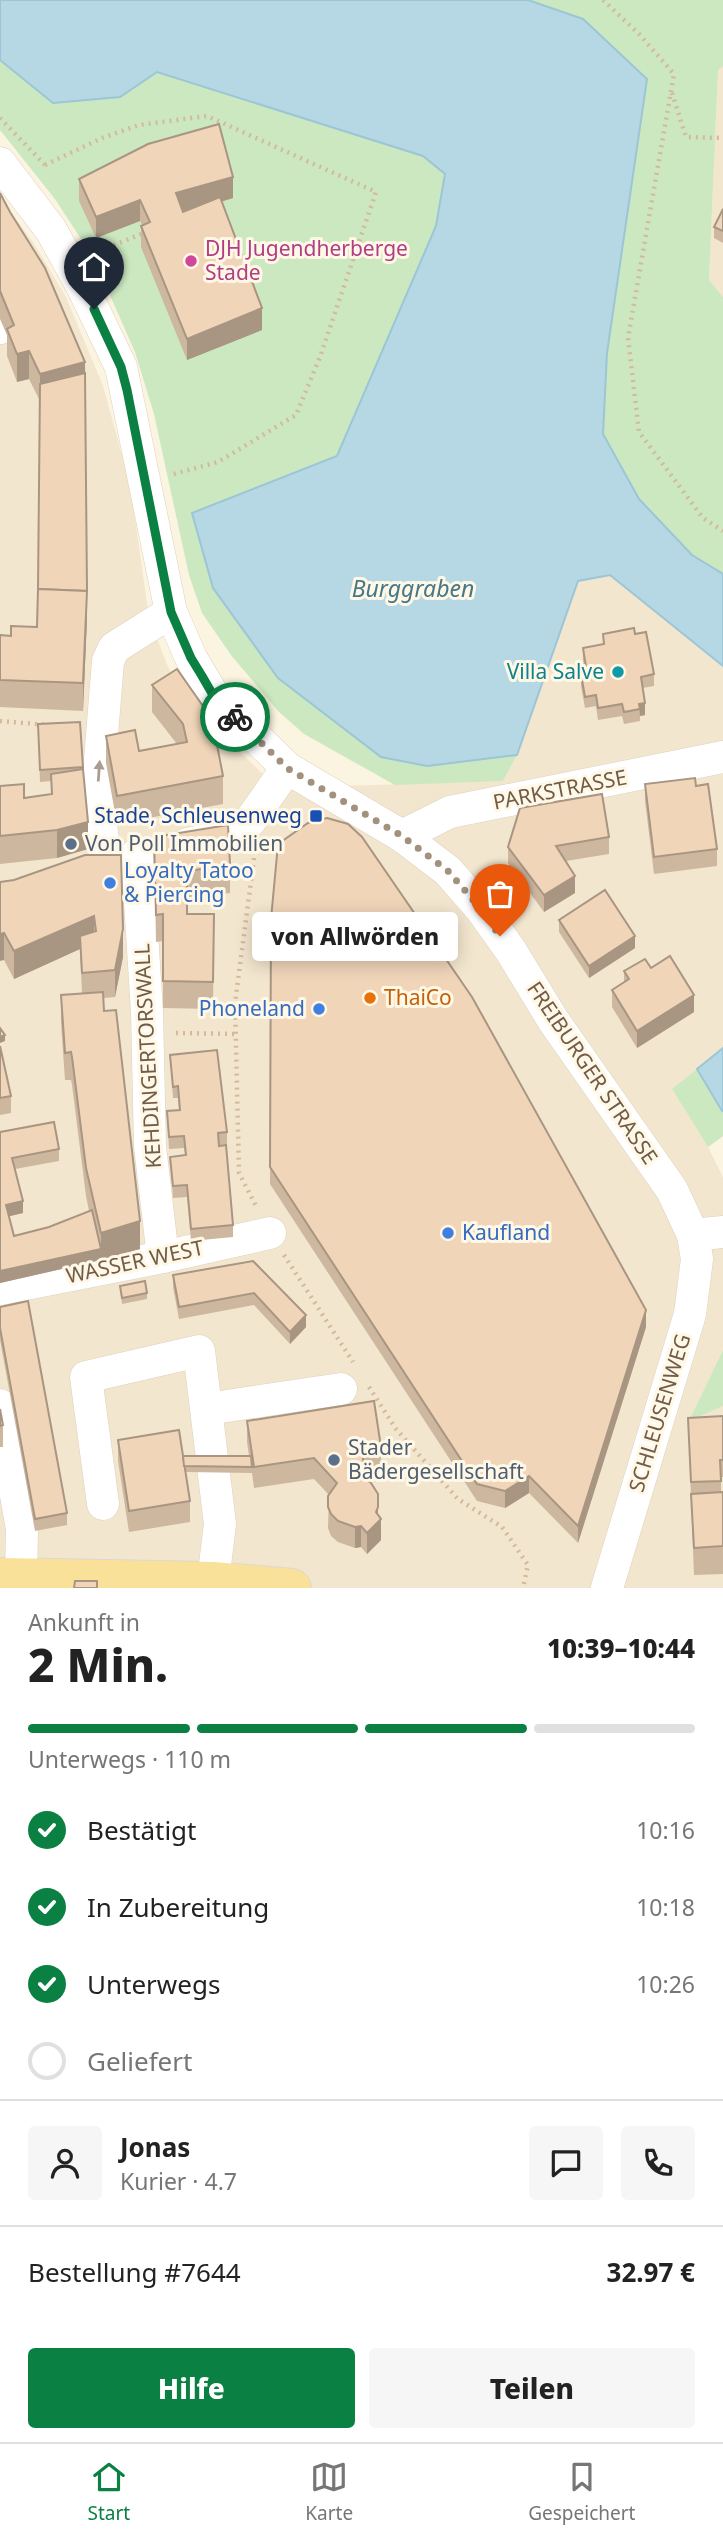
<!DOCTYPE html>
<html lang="de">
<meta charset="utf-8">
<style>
:root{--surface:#fff;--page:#f6f6f6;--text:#222;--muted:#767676;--line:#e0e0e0;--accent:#0b8043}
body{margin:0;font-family:"Noto Sans",sans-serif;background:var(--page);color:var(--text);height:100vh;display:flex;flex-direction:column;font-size:26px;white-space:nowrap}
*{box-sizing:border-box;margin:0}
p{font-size:23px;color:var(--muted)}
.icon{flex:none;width:38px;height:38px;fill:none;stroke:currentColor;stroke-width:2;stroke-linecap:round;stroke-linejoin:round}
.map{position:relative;height:1588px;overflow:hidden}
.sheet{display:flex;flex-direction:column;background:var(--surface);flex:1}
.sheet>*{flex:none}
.pin{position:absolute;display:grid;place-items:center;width:60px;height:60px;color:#fff;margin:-72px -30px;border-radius:50% 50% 50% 0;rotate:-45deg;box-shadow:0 0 7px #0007}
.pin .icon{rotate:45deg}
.courier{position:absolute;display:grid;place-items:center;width:70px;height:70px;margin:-35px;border:5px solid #0b8043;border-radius:50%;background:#fff;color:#222;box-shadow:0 2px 9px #0007}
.bubble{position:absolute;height:49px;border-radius:7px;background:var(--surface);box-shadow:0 4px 18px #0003;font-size:23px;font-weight:800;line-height:49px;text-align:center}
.summary em{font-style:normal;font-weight:800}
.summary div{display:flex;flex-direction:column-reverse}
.summary{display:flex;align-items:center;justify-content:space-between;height:119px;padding:0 28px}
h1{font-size:46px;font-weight:800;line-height:52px}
.bar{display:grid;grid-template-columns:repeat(4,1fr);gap:10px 7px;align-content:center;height:84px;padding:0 28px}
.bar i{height:9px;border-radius:5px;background:var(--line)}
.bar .selected{background:var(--accent)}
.bar p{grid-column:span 4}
.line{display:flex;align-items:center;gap:18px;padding:0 28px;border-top:2px solid var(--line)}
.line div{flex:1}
.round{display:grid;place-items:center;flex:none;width:74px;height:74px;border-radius:7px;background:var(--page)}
ol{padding:0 28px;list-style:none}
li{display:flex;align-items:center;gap:21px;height:77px}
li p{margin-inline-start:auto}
li .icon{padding:7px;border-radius:50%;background:var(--accent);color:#fff;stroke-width:4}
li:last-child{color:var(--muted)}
li i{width:38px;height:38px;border:4px solid var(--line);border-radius:50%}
.button{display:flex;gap:14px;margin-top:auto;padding:14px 28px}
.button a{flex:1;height:80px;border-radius:7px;background:var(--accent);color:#fff;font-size:28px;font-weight:800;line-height:80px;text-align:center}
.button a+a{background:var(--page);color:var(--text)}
.menu{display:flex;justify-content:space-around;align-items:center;height:98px;border-top:2px solid var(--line);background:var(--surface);font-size:19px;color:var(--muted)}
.menu a{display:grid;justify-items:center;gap:4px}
.menu .selected{color:var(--accent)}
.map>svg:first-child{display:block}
</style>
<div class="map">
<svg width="723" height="1588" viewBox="0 0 723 1588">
<rect width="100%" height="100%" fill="#fbf4e0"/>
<!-- residential -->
<g fill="#f3e6cf">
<polygon points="723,66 723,297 709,280 718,70"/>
<polygon points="0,198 33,242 66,297 103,386 130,484 149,618 168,667 195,708 277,788 503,781 517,755 578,581 610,575 723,666 723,1048 672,1089 708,1147 723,1177 723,1350 690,1420 723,1406 723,1588 0,1588"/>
</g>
<!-- green -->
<g fill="#cbe8c0">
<polygon points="528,0 723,0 723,66 718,70 709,280 723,297 723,574 692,555 639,499 603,434 607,353 583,19"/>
<polygon points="0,60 53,103 120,97 157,71 424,156 445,174 436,226 337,456 193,513 427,766 517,755 503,781 395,785 304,734 278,711 231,655 202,613 189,575 154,414 135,352 94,259 55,199 0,130"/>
<polygon points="697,1069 721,1111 723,1110 723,1136 708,1147 672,1089"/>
<polygon points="723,1350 723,1406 689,1421"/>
</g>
<!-- water -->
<g fill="#b6d8e4" stroke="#9cc6d5" stroke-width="2">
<polygon points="0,0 528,0 583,19 647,79 607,353 603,434 639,499 692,555 723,574 723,666 610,575 578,581 517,755 427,766 381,757 278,678 213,588 192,513 337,456 436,226 445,174 423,156 157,72 120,97 53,103 0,60"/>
<polygon points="723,1048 723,1110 722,1111 697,1069"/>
</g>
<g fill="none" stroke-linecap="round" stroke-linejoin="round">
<defs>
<g id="minor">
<polyline points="0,163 51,230 83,288 121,367 171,612 191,658 213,695 287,768 402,836 448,871 481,909 511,951 553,1020 672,1190 693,1235 697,1259 690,1314 607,1588"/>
<polyline points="0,328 3,327"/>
<polyline points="402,836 450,812 723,757"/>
<polyline points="188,844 220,837 250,821 287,768"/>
<polyline points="137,854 147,1012 150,1146 163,1257"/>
<polyline points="106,861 97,797 108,661 114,648 171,612"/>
<polyline points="693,1235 723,1232"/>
<polyline points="0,1289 163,1257 270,1233"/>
<polyline points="0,1405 22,1529 21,1577"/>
<polyline points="207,1409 341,1389"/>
<polyline points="103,1504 86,1377 199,1351 220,1524 213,1581"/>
</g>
<polyline id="major" points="0,1577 213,1581 292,1588"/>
</defs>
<!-- minor casing -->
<use href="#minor" stroke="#dfd1bd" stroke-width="33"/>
<!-- major casing -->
<use href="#major" stroke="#ddd8d3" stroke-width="40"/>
<!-- path -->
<g stroke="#d4b99c" stroke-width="4.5" stroke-dasharray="2 5" stroke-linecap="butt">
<polyline points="603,0 639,34 674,74 628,338 639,432 703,518 723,531"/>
<polyline points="672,93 686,137 723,138"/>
<polyline points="0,118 45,165"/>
<polyline points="45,165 102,138 139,125 207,116 376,192 320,357 296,415 218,462 170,475"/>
<polyline points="94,253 144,233"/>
<polyline points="0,721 48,725"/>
<polyline points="255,851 235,1003 239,1173 257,1208"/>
<polyline points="176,1033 236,1034"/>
<polyline points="284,1255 353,1362"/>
<polyline points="369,1387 396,1429 458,1499 502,1527 528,1565 523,1588"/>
</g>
<!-- minor -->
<use href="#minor" stroke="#fff" stroke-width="32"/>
<!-- major -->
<use href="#major" stroke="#f9e19a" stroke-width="38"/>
</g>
<!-- wall -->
<g fill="#ceb79f">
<polygon points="79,179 233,198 221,202 262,330 187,360 141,247 141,226 142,225 140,221 96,238 79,201"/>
<polygon points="0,193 85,362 87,618 83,711 0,707 0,635 11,636 37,627 38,589 40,401 29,379 17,382 7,356 7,335 0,319"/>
<polygon points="723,209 723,243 714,238 714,227"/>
<polygon points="603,634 635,634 654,674 654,686 643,688 645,715 640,716 640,721 624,724 622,716 598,720 596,706 585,708 581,686 581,674 585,673 583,660 583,648 603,645"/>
<polygon points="177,669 223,776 223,804 117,824 106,763 106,736 139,751 177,744 152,712 152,685"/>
<polygon points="80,722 88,849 57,858 0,864 0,786 24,798 51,794 51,781 40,782 38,724"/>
<polygon points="645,784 696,786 717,849 717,866 654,874 645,801"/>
<polygon points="154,837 230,865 230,893 187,898 187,914 214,914 213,1009 163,1008 163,941 156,942"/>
<polygon points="609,837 609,854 566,861 575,893 544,912 508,863 508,847"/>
<polygon points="85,855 123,957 115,997 104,998 104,1011 140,1249 101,1260 0,1283 0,1132 59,1149 59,1161 15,1169 23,1213 9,1216 14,1236 49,1227 89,1211 86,1196 72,1085 71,1080 65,1080 61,1023 61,995 82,994 80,949 14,979 4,960 0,882 14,880"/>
<polygon points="271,919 646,1327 578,1543 529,1493 505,1508 477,1501 270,1184"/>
<polygon points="559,920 635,948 589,978 559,932"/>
<polygon points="651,968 694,1012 637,1048 612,1007 612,990 624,982 624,971"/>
<polygon points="0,1046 11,1096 11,1113 0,1115"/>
<polygon points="170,1055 227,1132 227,1144 219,1145 233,1225 233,1237 191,1241 187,1197 173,1198 170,1157 185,1155 184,1148 169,1149 167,1111 179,1110 178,1098 173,1098"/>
<polygon points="253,1261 306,1327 290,1344 254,1305 179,1319 173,1287 173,1275"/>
<polygon points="120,1286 147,1293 147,1299 122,1304"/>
<polygon points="0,1307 67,1513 67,1525 35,1531 0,1340"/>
<polygon points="0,1409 3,1425 3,1447 0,1447"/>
<polygon points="723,1416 723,1477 721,1477 721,1492 723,1492 723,1574 694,1575 688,1418"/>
<polygon points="247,1421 381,1447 381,1468 364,1471 365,1478 378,1515 381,1540 367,1554 361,1547 355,1548 338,1542 331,1536 328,1528 329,1495 314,1479 254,1488 252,1473 185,1472 190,1501 190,1522 129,1532 118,1461 118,1440 183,1456 249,1456 247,1442"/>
</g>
<!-- shaded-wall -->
<g fill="#a89582">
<polygon points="233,177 233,198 176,215 176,193"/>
<polygon points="140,200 140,221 96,238 96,217"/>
<polygon points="262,308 262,330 187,360 187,339"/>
<polygon points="29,351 29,379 17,382 17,354"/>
<polygon points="85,362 85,390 40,401 40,374"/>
<polygon points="87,591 87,618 83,711 83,683"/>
<polygon points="645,703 645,715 640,716 639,704"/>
<polygon points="88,822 88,849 57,858 57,830"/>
<polygon points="575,876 575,893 544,912 544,895"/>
<polygon points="94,916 94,943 80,936 80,949 14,979 14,951"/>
<polygon points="123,929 123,957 115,997 115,970"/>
<polygon points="4,933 4,960 0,961 0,934"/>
<polygon points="635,936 635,948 589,978 589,966"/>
<polygon points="694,995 694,1012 637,1048 637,1031"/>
<polygon points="5,1035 5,1041 0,1043 0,1037"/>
<polygon points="23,1201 23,1213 6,1217 6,1205"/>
<polygon points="140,1221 140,1249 101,1260 0,1283 0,1271 101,1249 101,1233"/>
<polygon points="646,1310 646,1327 578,1543 578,1526"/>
<polygon points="306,1315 306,1327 290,1344 290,1332"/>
<polygon points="529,1476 529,1493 505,1508 505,1491"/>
<polygon points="378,1507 378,1522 381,1519 381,1540 367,1554 367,1533"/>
<polygon points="361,1526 361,1547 355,1548 355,1527"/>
</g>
<!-- building -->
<g fill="#f0d5b9" stroke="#a89582" stroke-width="2">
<polygon points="219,124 233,177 176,193 183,212 220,197 262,308 187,339 141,226 150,222 140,200 96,217 79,179 148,144"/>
<polygon points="0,193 10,212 45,268 85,362 40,374 29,351 17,354 7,329 14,325 0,291"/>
<polygon points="723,209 723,231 714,227"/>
<polygon points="85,373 87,591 38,589 40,384"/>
<polygon points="38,589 87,591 83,683 0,680 0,635 11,636 11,626 37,627"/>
<polygon points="634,628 635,634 646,632 654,674 641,677 645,703 639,704 640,709 624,712 622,704 598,708 596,695 585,697 581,674 587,673 583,648 604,644 603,634"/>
<polygon points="177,669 212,719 223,776 117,796 106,736 135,730 139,751 187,742 183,724 152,685"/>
<polygon points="80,722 83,767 40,770 38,724"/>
<polygon points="83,769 88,822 57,830 0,836 0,786 24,784 24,798 52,794 51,774"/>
<polygon points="695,778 696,786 708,784 717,849 654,857 645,784"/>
<polygon points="602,794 609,837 556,846 575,876 544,895 508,847 520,808"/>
<polygon points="327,818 348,824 362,837 472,997 646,1310 578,1526 529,1476 505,1491 477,1484 270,1167 271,919 278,844 308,823"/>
<polygon points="228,825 230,865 187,871 187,914 214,914 213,982 163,981 163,914 156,915 154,837"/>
<polygon points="85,855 121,855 123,929 115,970 82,973 80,936 96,931 94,916 14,951 4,933 0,934 0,882 14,880"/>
<polygon points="605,890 635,936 589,966 559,920"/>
<polygon points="670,956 694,995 637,1031 612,990 629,979 624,971 645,959 651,968"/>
<polygon points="103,992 104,1011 116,1010 140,1221 101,1233 86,1168 72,1057 71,1052 65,1053 61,995"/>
<polygon points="0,1028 5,1035 0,1037"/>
<polygon points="0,1046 11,1096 0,1098"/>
<polygon points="217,1050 227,1132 218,1133 219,1146 226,1145 233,1225 191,1229 187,1185 173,1186 170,1157 186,1155 184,1136 169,1137 167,1111 180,1110 178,1086 173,1087 170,1055"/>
<polygon points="54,1122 59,1149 12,1158 23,1201 6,1205 14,1236 49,1227 92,1210 101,1249 0,1271 0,1132"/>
<polygon points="253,1261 306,1315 290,1332 254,1293 179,1307 173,1275"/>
<polygon points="145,1281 147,1293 122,1298 120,1286"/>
<polygon points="28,1301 67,1513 35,1519 0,1328 0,1307"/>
<polygon points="374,1401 381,1447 362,1450 365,1478 371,1483 378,1494 378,1507 376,1512 381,1519 367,1533 361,1526 355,1527 338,1521 331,1514 328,1507 328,1496 337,1483 314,1458 254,1467 247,1421"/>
<polygon points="0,1409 3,1425 0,1426"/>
<polygon points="723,1416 723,1460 720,1460 721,1481 691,1482 688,1418"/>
<polygon points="179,1430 190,1501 129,1511 118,1440"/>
<polygon points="183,1456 251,1456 252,1467 184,1466"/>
<polygon points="723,1492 723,1546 694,1548 691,1494"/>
<polygon points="75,1581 97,1581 97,1588 74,1588"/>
</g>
<!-- one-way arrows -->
<defs><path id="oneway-solid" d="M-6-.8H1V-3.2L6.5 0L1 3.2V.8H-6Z" transform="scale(1.75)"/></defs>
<use fill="#aa9d91" href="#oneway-solid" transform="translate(99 771) rotate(-86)"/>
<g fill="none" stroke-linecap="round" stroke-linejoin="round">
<!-- done -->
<polyline stroke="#a1917d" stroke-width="7" stroke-dasharray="0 12.6" points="235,717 287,768 402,836 448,871 481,909 500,936"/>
<!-- route -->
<polyline stroke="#0b8043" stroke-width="9" points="94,309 121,367 127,390 171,612 191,658 202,676 213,695 235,717"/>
</g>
<!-- markers -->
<circle fill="#d1479c" stroke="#fff8e6" stroke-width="2.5" cx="191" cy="261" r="7"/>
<circle fill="#0f9aa8" stroke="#fff8e6" stroke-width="2.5" cx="618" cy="672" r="7"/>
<rect fill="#1a4fb4" stroke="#fff8e6" stroke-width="2.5" x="309" y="809" width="14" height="14" rx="3.5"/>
<g fill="#5c6f8a" stroke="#fff8e6" stroke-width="2.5">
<circle cx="71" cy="844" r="7"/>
<circle cx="334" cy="1460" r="7"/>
</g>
<g fill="#3f7fe0" stroke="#fff8e6" stroke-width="2.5">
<circle cx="110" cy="883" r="7"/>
<circle cx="319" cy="1009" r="7"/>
<circle cx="448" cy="1233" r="7"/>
</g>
<circle fill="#e8710a" stroke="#fff8e6" stroke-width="2.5" cx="370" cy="998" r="7"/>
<g text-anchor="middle" stroke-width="6" stroke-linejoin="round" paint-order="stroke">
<!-- hotel labels -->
<g font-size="21" fill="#b23c85" stroke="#fff8e6" text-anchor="start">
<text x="205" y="256">DJH Jugendherberge<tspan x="205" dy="24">Stade</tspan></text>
</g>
<!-- culture labels -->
<g font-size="21" fill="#0d838f" stroke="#fff8e6" text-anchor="end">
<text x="604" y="679">Villa Salve</text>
</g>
<!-- street labels -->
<g font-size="21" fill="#715c48" stroke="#fff8e6">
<text transform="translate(560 790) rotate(-11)" y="7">PARKSTRASSE</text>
<text transform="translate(148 1056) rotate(-93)" y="7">KEHDINGERTORSWALL</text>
<text transform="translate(592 1073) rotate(56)" y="7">FREIBURGER STRASSE</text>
<text transform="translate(135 1262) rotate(-12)" y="7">WASSER WEST</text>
<text transform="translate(660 1413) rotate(-73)" y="7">SCHLEUSENWEG</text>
</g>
<!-- transit labels -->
<g font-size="21" fill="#164399" stroke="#fff8e6" text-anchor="end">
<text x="302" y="823">Stade, Schleusenweg</text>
</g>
<!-- service labels -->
<g font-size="21" fill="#4e5e75" stroke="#fff8e6" text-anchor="start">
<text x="85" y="851">Von Poll Immobilien</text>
<text x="348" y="1455">Stader<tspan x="348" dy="24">Bädergesellschaft</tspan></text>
</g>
<!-- shop labels -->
<g font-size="21" fill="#366cbe" stroke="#fff8e6" text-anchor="start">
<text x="124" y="878">Loyalty Tatoo<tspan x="124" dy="24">&amp; Piercing</tspan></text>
<text x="305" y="1016" text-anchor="end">Phoneland</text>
<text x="462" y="1240">Kaufland</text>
</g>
<!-- food labels -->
<g font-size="21" fill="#c56008" stroke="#fff8e6" text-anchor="start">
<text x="384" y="1005">ThaiCo</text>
</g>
<!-- water labels -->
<g font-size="23" font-style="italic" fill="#46788b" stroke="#fff8e6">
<text x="413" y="597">Burggraben</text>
</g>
</g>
</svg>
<div class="pin" style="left:500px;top:936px;background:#ea580c"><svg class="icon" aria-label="bag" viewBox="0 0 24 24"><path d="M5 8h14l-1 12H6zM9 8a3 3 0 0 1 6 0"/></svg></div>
<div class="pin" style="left:94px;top:309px;background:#1f2937"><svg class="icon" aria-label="home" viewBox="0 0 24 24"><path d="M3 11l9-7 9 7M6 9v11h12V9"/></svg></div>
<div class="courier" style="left:235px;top:717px"><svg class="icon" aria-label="bike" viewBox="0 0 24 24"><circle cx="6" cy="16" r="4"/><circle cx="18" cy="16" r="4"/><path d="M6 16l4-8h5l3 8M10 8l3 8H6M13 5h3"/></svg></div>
<div class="bubble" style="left:252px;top:912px;width:206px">von Allwörden</div>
</div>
<section class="sheet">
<div class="summary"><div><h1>2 Min.</h1><p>Ankunft in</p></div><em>10:39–10:44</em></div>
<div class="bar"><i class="selected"></i><i class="selected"></i><i class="selected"></i><i></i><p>Unterwegs · 110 m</p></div>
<ol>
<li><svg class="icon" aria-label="check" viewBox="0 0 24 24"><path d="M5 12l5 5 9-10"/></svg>Bestätigt<p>10:16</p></li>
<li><svg class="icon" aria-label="check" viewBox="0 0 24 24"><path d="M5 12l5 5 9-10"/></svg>In Zubereitung<p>10:18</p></li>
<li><svg class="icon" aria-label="check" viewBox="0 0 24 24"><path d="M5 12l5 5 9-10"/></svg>Unterwegs<p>10:26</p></li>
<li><i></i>Geliefert</li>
</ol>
<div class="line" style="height:126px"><a class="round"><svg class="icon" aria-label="person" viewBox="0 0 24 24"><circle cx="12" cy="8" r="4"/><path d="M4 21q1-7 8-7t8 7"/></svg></a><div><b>Jonas</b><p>Kurier · 4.7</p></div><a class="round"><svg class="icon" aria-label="chat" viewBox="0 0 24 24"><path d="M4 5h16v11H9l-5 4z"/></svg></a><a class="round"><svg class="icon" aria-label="phone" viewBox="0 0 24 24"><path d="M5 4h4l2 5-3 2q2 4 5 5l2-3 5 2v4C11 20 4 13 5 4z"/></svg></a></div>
<div class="line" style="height:91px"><div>Bestellung #7644</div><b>32.97 €</b></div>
<div class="button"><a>Hilfe</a><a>Teilen</a></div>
</section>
<nav class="menu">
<a class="selected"><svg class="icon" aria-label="home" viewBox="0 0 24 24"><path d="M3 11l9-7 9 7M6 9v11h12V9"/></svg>Start</a>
<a><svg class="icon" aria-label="map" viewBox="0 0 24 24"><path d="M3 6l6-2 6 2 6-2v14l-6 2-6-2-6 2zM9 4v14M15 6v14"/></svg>Karte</a>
<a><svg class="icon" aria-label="saved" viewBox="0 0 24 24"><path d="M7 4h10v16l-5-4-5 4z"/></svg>Gespeichert</a>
</nav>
